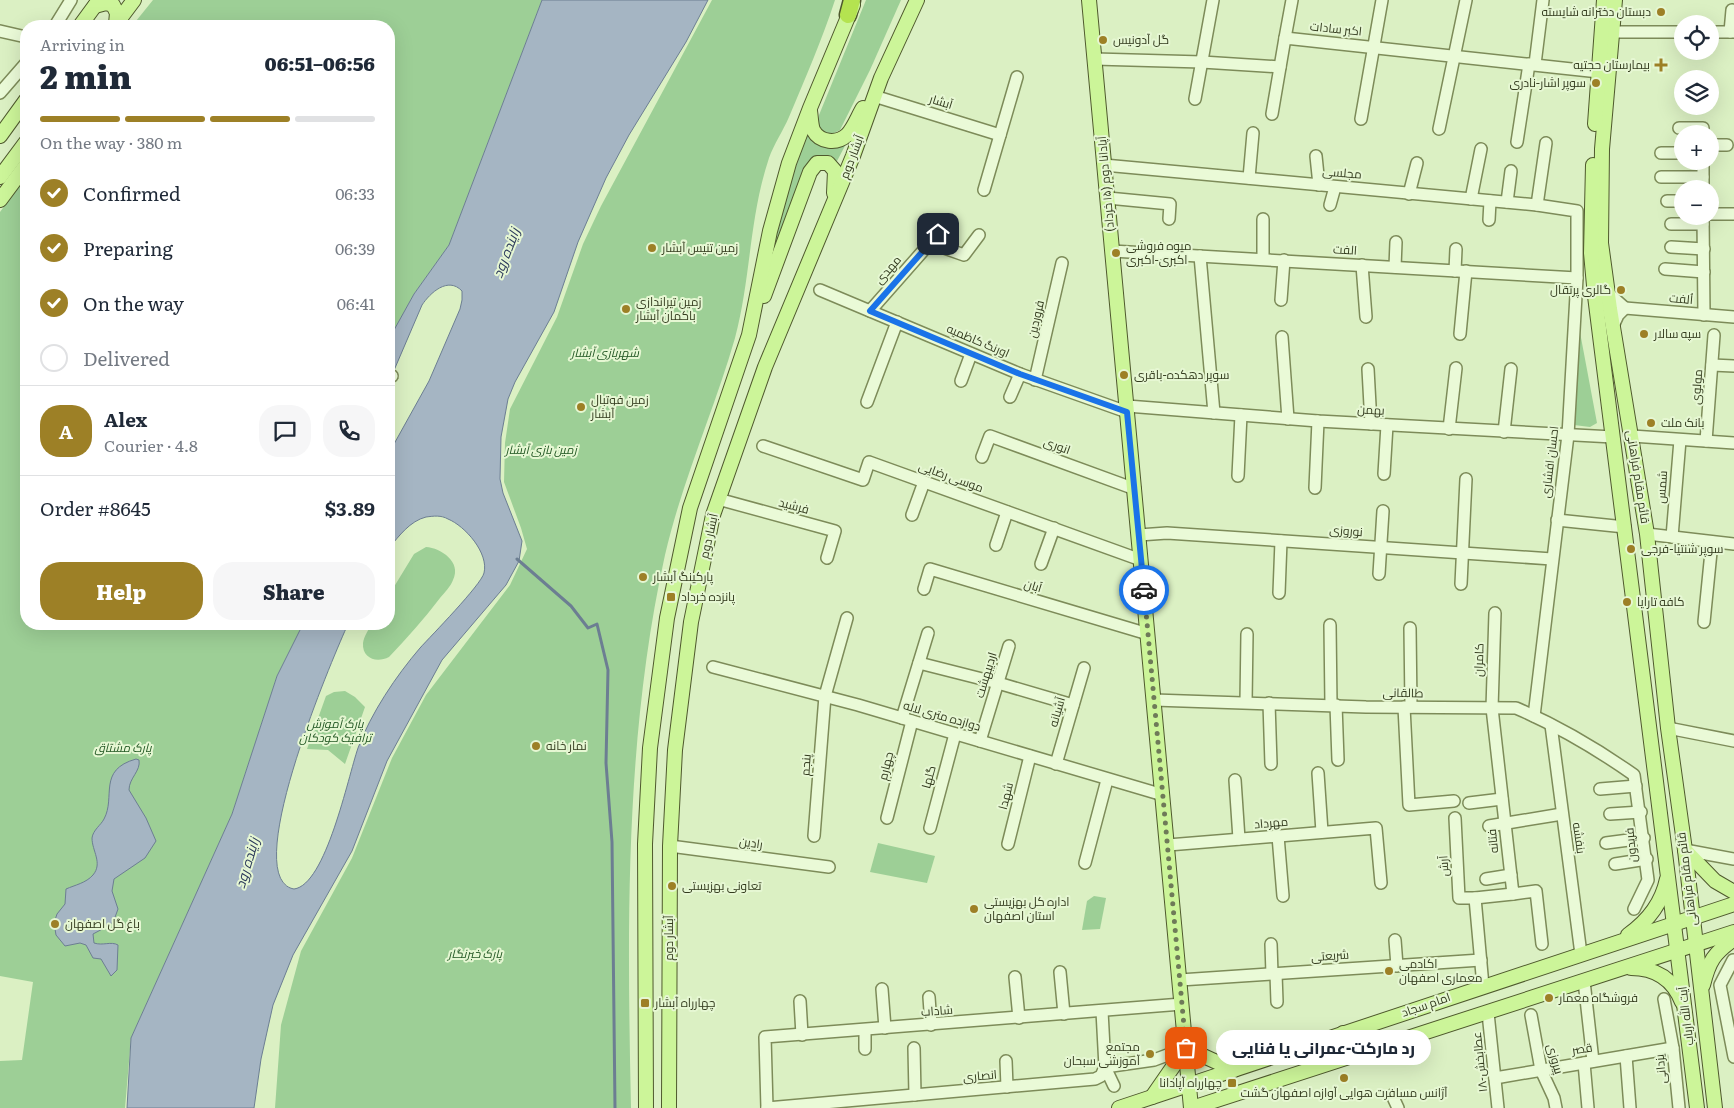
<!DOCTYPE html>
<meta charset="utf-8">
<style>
:root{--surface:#fff;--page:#f6f6f7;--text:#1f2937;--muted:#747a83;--line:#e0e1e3;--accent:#9d8026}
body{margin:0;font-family:Literata,Cairo,serif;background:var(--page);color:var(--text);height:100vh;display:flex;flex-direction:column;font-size:19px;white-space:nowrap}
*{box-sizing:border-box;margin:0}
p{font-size:16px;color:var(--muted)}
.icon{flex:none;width:28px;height:28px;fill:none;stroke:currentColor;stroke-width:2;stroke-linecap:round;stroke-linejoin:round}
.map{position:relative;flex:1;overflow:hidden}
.sheet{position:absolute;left:20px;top:20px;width:375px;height:610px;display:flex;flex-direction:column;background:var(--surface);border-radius:20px;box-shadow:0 5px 20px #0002}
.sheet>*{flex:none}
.controls{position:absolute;left:1674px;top:15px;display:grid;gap:10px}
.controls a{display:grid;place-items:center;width:45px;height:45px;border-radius:50%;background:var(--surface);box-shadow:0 5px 20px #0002;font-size:25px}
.pin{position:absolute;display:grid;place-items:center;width:42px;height:42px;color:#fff;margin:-21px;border-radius:10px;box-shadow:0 2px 8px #0006}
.courier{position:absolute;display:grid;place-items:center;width:50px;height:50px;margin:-25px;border:4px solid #1a73e8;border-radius:50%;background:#fff;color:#222;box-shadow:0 1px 6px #0007}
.bubble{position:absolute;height:35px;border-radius:18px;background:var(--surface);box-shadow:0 5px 20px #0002;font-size:16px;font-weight:800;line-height:35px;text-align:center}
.head em{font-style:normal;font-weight:800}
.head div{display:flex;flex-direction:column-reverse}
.head{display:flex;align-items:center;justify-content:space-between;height:85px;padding:0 20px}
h1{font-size:32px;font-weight:800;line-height:38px}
.bar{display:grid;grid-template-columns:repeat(4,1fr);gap:8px 5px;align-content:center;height:60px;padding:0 20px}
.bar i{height:6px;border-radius:4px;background:var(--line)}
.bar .active{background:var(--accent)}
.bar p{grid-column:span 4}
.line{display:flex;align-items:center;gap:12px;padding:0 20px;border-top:1px solid var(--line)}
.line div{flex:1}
.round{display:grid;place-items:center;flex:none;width:52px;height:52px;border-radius:20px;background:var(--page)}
ol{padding:0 20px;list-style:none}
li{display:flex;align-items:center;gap:15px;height:55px}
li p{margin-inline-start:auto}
li .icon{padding:5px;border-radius:50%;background:var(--accent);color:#fff;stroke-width:4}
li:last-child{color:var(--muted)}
li i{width:28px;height:28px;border:2px solid var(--line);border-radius:50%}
.action{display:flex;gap:10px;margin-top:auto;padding:10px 20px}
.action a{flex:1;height:58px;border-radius:20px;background:var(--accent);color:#fff;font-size:20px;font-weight:800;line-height:58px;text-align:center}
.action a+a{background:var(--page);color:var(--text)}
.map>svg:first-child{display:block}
</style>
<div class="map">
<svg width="1734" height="1108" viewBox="0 0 1734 1108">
<rect width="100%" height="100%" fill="#dbf0c3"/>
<!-- green -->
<g fill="#9dcf96">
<polygon points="153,0 542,0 449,245 414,294 389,339 389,26 132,26"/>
<path d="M712,0H835C822,40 805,79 789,117C783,131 774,144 769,158C749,218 751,278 735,338C714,411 682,481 665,555C625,736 627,924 631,1108H275L281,1025L301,951L352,858L392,758L426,695L510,585L527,549L521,528L504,482L505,443L510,409L557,317L583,244L601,206Z"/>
<path d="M866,0H901L870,70L840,130L830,135C819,131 817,125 819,115Z"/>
<path d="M807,131L847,142L836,163C829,155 823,155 813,159L771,266L778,214Z"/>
<polygon points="26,176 26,624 303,624 277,676 232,814 131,1038 125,1108 0,1108 0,1061 22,1060 33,982 0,976 0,212"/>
<polygon points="1579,327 1597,423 1590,427 1574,425"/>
<path d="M426,547C441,548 462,562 453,580C451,586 444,593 440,598C424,619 407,638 389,657C377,663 362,659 363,643C364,636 369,629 372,624H389V595L414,554Z"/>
<polygon points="345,691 355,697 365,707 345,764 328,750 307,749 326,696 334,692"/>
<polygon points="878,843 935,856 927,883 870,872"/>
<polygon points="1094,896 1106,898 1100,929 1082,930 1087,901"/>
</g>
<!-- water -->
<g fill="#a5b5c3" stroke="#6c7e92">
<path d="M542,0H708L686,42L629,135L606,178L578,242L554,312L515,382L508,399L501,437L500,479L503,493L522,541L519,561L506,585L442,660L387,761L352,851L293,955L273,1005L261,1059L254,1108H127L131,1038L232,814L277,676L303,624H348C333,657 238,879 294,889C326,885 348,777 358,748C371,713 396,676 420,648C431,636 481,585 484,573C489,553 465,526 448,519C441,515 434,516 426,517C410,521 399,536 389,548V453L429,381L460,309L462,300V291C448,276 430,293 422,305L389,382V339L414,294L449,245Z"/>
<path d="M136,759L139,760C141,771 129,778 129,790L146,818L156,841L145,858L114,879L112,891L118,909L114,920L110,925L93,934L94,943C103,946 111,941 118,945L117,970L111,976L101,959L93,958L86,945L80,943L65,946L56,935L54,923L57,914L65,904L66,889C75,885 86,883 93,875C103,863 92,851 92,838C93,830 101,825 104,819C116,797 97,770 136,759Z"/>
</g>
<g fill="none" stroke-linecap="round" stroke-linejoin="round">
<!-- stream -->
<polyline stroke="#6c7e92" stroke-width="3" points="517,559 571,606 588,628 597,624 608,670 606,763 612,842 615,1108"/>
<defs>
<g id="minor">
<polyline points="55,26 71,0"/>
<polyline points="0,31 26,37"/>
<polyline points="1612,32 1682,32"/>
<polyline points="1710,32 1734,32"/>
<polyline points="1730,32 1732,10"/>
<polyline points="1285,38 1292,0"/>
<polyline points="1095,59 1202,62 1280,67"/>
<polyline points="1535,64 1543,0"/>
<polyline points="0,93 26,63"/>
<polyline points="874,96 1000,135"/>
<polyline points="1195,99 1213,0"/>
<polyline points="1272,114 1285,38 1599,72"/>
<polyline points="1361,119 1382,0"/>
<polyline points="1679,128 1703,128"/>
<polyline points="1439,129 1466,0"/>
<polyline points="1517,142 1529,64"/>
<polyline points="1710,145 1727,145"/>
<polyline points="1661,153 1682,153"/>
<polyline points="1316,156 1319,185"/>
<polyline points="1703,161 1703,189"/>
<polyline points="1104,165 1537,205 1577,211 1577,278 1568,435 1534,716"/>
<polyline points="1661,177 1703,177"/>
<polyline points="1249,178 1253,133"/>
<polyline points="984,190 1017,77"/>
<polyline points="1409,194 1417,163"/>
<polyline points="1108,198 1170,204 1169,219"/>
<polyline points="1471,199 1481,149"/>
<polyline points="1667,201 1682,201"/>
<polyline points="1507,202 1511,171"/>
<polyline points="1330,205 1335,187"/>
<polyline points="1537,205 1546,143"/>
<polyline points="1710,214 1734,214"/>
<polyline points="1703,216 1704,315"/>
<polyline points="1263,219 1263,259"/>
<polyline points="1489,220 1490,201"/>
<polyline points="1671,224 1703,224"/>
<polyline points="930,243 964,255 979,235"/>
<polyline points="1671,247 1704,249"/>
<polyline points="1112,251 1577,278"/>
<polyline points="1200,256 1214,413"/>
<polyline points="1362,265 1366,317"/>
<polyline points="1395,267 1396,242"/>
<polyline points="1665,269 1704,272"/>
<polyline points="1455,271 1456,249"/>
<polyline points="820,290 1020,374 1127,412"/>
<polyline points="1607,292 1625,308 1618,315 1613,326"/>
<polyline points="1281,300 1284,260"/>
<polyline points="1625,308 1734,317"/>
<polyline points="870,311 945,226"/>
<polyline points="1460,334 1466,271"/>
<polyline points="1282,337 1288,419"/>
<polyline points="1712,365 1734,366"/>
<polyline points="1368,369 1371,424"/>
<polyline points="389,375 392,376"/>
<polyline points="1035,380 1062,263"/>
<polyline points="961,381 971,354"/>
<polyline points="1010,397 1020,374"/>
<polyline points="867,402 897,322"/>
<polyline points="1127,406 1318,421 1613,437"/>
<polyline points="1449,429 1456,368"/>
<polyline points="1504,432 1511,369"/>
<polyline points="1632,436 1734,443"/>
<polyline points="1706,441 1714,335"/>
<polyline points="763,446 863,480 869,462 1141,560"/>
<polyline points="982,457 990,436 1135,489"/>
<polyline points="1384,474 1387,425"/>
<polyline points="1238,476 1241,415"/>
<polyline points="1315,488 1318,421"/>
<polyline points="718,499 835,531 827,558"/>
<polyline points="912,515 924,482"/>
<polyline points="1557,520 1625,527"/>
<polyline points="1647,534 1734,544"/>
<polyline points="1139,535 1167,533 1552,559"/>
<polyline points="1672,537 1680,440"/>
<polyline points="996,545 1007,512"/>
<polyline points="1041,564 1054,528"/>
<polyline points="1379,574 1383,511"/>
<polyline points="1461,584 1466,479"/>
<polyline points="924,589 930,569 1148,634"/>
<polyline points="1279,593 1281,541"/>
<polyline points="1495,613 1492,708 1513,894 1536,891 1542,944"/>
<polyline points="1704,622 1712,542"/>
<polyline points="1330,625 1331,705"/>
<polyline points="1410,628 1411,707"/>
<polyline points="919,663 998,683 1073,705"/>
<polyline points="713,667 858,705 1163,795"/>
<path d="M1154,700L1366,707L1516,708C1558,726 1597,749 1634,775L1648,880L1634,909"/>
<polyline points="1246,702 1247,634"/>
<polyline points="1269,703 1271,764"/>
<polyline points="1336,705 1338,760"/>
<polyline points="1404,707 1409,805 1454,801"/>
<polyline points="902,718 928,633"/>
<polyline points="1551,725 1581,954"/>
<polyline points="1668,728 1734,741"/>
<polyline points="980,741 1009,646"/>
<polyline points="1056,764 1084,668"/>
<polyline points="1318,773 1322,832"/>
<polyline points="1235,780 1239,839"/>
<polyline points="1600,789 1636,786"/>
<polyline points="1469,803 1502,799"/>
<polyline points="1610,814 1641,812"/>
<polyline points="887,818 912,721"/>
<polyline points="1455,818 1459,898 1475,898 1483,986"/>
<polyline points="1489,826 1562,814"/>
<polyline points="930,828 955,734"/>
<polyline points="814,836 825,696 847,618"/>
<polyline points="1278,836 1283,896"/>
<polyline points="1606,843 1644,838"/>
<polyline points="1008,844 1030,756"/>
<polyline points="1168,845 1376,828 1381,883"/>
<polyline points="670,846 829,867"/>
<polyline points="1685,850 1734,859"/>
<polyline points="1085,863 1107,780"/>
<polyline points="1615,864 1647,859"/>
<polyline points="1486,879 1511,875"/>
<polyline points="1475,898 1513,894"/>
<polyline points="1395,940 1397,966"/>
<polyline points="1271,944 1272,974"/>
<polyline points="1733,960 1720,985 1734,1057"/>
<polyline points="1060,972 1064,1014"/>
<polyline points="1276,974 1277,1002"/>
<polyline points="1015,977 1019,1018"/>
<polyline points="1180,980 1481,960"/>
<polyline points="1584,981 1593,1061"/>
<polyline points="882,989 885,1028"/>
<polyline points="929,997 931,1025"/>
<polyline points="1664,999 1673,1048 1679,1108"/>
<polyline points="800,1001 802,1035"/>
<polyline points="1102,1011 1105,1067 1114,1086"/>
<polyline points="1488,1013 1498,1108"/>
<polyline points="1531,1015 1541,1070 1554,1098 1556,1108"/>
<polyline points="865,1030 865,1049"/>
<polyline points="914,1048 915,1095"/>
<polyline points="1626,1056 1630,1108"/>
<polyline points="1006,1061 1007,1087"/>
<polyline points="1584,1063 1588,1108"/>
<polyline points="1495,1078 1673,1048"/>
<polyline points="1392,1095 1398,1108"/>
<polyline points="767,1108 765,1037 1182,1004"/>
<polyline points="767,1108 1095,1079 1101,1076 1105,1067 1154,1060 1186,1048"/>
</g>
<g id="major">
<polyline points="1089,0 1191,1108"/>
<polyline points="1615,0 1602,149 1601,243 1610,309 1647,534 1668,728 1685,850 1715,1108"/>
<polyline points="95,6 106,3 113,5 117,13 116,24"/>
<polyline points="116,24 134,0"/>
<polyline points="80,26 99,0"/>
<path d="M810,111C811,117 811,125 813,130C820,143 837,144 847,135C854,128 858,116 863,108"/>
<polyline points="1595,124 1604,0"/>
<polyline points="0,136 26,100"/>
<polyline points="1593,165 1591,253 1595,296 1697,1108"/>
<polyline points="0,177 26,142"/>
<polyline points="0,200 26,165"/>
<polyline points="764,296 810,172 817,163 828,163 835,171 834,193"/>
<polyline points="1685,850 1715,881 1734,892"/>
<path d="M1628,935C1648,921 1662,903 1667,879"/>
<path d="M1631,968C1656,968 1673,979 1682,1002"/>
<path d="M1703,985C1709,961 1714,953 1734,939"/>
<polyline points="1343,1033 1352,1057"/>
<polyline points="1152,1097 1186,1048 1234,1070"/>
<polyline points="646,1108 645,844 650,748 667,618 690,508 749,335 770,231 789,163 810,108 853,5"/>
<polyline points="669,1108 670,846 675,750 691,622 713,515 765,367 853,156 881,78 917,0"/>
<polyline points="1119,1108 1734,904"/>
<polyline points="1192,1108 1734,932"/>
</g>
<polyline id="highway" points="848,15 852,0"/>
</defs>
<!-- minor casing -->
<use href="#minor" stroke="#7d8b59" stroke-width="14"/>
<!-- major casing -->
<use href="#major" stroke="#4f592d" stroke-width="16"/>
<!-- highway casing -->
<use href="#highway" stroke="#4f592d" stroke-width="19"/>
<!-- minor -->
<use href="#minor" stroke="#eafad7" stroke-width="11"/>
<!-- major -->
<use href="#major" stroke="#ccf599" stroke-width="14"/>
<!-- highway -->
<use href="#highway" stroke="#b4e350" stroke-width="16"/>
</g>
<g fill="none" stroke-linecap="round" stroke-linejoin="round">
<!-- done -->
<polyline stroke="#6e7a58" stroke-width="5" stroke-dasharray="0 9" points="1144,590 1186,1048"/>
<!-- route -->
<polyline stroke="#1a73e8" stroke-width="6" points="938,234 870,311 1020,374 1127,412 1144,590"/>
</g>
<!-- markers -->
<g fill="#9d8026" stroke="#e6f7d3" stroke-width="2">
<circle cx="1661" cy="12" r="5"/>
<circle cx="1103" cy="40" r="5"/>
<path d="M1658.5 57.5h5v5h5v5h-5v5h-5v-5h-5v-5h5z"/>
<circle cx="1596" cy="83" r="5"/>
<circle cx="652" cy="248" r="5"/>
<circle cx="1116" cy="253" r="5"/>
<circle cx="1621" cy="290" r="5"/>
<circle cx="626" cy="309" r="5"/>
<circle cx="1644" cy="334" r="5"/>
<circle cx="1124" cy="375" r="5"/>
<circle cx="581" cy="407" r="5"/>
<circle cx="1651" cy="423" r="5"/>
<circle cx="1631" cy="549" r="5"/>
<circle cx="643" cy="577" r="5"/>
<rect x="666" y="592" width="10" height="10" rx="2.5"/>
<circle cx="1627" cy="602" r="5"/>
<circle cx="536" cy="746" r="5"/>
<circle cx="672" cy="886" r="5"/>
<circle cx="974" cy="909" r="5"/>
<circle cx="55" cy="924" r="5"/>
<circle cx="1389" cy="971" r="5"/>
<circle cx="1549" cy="998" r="5"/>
<rect x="640" y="998" width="10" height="10" rx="2.5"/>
<circle cx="1150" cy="1054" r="5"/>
<circle cx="1344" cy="1078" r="5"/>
<rect x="1227" y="1078" width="10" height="10" rx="2.5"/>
</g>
<g text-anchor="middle" stroke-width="4" stroke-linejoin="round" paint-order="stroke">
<!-- poi labels -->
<g font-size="12" fill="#333b1e" stroke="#e6f7d3" text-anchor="start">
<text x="1651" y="16" text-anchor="end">دبستان دخترانه شایسته</text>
<text x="1113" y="44">گل آدونیس</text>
<text x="1650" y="69" text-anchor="end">بیمارستان حجتیه</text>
<text x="1586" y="87" text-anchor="end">سوپر اشار-نادری</text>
<text x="1126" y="250">میوه فروشی<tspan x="1126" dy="14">اکبری-اکبری</tspan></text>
<text x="662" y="252">زمین تنیس آبشار</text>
<text x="1611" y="294" text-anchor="end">گالری پرتقال</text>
<text x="636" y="306">زمین تیراندازی<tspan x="636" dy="14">باکمان آبشار</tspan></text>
<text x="1654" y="338">سپه سالار</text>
<text x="1134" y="379">سوپر دهکده-باقری</text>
<text x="591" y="404">زمین فوتبال<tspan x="591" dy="14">آبشار</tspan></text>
<text x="1661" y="427">بانک ملت</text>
<text x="1641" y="553">سوپر شنتیا-فرجی</text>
<text x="653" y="581">پارکینگ آبشار</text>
<text x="681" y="601">پانزده خرداد</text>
<text x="1637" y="606">کافه تارایا</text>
<text x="546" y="750">نمار خانه</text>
<text x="682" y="890">تعاونی بهزیستی</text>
<text x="984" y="906">اداره کل بهزیستی<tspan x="984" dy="14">استان اصفهان</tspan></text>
<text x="65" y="928">باغ گل اصفهان</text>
<text x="1399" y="968">اکادمی<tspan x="1399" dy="14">معماری اصفهان</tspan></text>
<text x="1559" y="1002">فروشگاه معمار</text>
<text x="655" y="1007">چهارراه آبشار</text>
<text x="1140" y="1051" text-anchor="end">مجتمع<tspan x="1140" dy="14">آموزشی سبحان</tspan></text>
<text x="1222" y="1087" text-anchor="end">چهارراه آپادانا</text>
<text x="1344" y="1097" text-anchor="middle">آژانس مسافرت هوایی آوازه اصفهان گشت</text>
</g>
<!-- street labels -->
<g font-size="12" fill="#333b1e" stroke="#e6f7d3">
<text transform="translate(1336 29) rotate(6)" y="4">اکبر سادات</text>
<text transform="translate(941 102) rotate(17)" y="4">آبشار</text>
<text transform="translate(852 157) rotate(-69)" y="4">آبشار دوم</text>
<text transform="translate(1342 173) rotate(5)" y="4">مجلسی</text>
<text transform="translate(1106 184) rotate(-95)" y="4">آپادانا دوم (۱۵ خرداد)</text>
<text transform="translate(1345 250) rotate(4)" y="4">الفت</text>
<text transform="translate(888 270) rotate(-49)" y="4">مهدی</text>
<text transform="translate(1681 299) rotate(5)" y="4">اُلفت</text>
<text transform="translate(1036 319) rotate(-77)" y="4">فروردین</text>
<text transform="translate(978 341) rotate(23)" y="4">اورنگ کاظمیه</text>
<text transform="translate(1697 387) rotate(-86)" y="4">مولوی</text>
<text transform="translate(1371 410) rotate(3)" y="4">بهمن</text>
<text transform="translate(1057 446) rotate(20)" y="4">انوری</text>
<text transform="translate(1550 462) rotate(-83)" y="4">احسان افشاری</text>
<text transform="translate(951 477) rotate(20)" y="4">موسی رضایی</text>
<text transform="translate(1638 477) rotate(81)" y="4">قائم مقام فراهانی</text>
<text transform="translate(1662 487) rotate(-86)" y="4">شمس</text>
<text transform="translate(794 506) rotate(15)" y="4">فرشید</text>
<text transform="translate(1346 531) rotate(4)" y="4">نوروزی</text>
<text transform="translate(709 536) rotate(-77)" y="4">آبشار دوم</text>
<text transform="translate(1033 586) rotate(17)" y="4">آبان</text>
<text transform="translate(1479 660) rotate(-88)" y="4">کامران</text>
<text transform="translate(986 675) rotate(-73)" y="4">اردیبهشت</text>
<text transform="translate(1403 693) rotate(1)" y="4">طالقانی</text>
<text transform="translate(1057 712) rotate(-74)" y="4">آشیانه</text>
<text transform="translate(942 716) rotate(16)" y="4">دوازده متری لاله</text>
<text transform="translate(806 765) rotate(-86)" y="4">پنجم</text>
<text transform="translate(886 766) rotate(-76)" y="4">چهارم</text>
<text transform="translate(929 777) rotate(-75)" y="4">گلها</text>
<text transform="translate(1006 796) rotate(-76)" y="4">شهدا</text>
<text transform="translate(1271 823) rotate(-5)" y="4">مهرداد</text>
<text transform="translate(1579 838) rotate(82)" y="4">بنفشه</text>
<text transform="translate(1493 841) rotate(-96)" y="4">فتانه</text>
<text transform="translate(751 843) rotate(8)" y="4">رادین</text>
<text transform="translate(1631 845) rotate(-96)" y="4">فریدون</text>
<text transform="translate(1444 866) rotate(-93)" y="4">آرش</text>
<text transform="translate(1687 879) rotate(-97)" y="4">قائم مقام فراهانی</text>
<text transform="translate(669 938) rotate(-90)" y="4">آبشار دوم</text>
<text transform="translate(1330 956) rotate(-4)" y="4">شریعتی</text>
<text transform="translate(1426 1005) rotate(-19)" y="4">امام سجاد</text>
<text transform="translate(937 1011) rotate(-4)" y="4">شاداب</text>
<text transform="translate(1686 1016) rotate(-97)" y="4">آیت الله ارباب</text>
<text transform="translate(1582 1049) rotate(-9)" y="4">قصر</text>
<text transform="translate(1555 1059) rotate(74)" y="4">پیروزی</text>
<text transform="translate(1480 1062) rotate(-96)" y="4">۱۸-عطابخش</text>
<text transform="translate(1661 1069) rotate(-96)" y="4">یزدانی</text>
<text transform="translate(980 1076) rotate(-5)" y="4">انصاری</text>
</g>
<!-- park labels -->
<g font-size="12" font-style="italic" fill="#235824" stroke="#e6f7d3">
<text x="605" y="357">شهربازی آبشار</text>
<text x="541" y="454">زمین بازی آبشار</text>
<text x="335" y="728">پارک آموزش<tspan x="335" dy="14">ترافیک کودکان</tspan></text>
<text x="123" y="752">پارک مشتاق</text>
<text x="475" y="958">پارک خبرنگار</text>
</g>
<!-- water labels -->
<g font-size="14" font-style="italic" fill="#2c3a5b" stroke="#e6f7d3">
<text transform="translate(506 253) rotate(-69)" y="5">زاینده رود</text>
<text transform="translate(247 863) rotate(-73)" y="5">زاینده رود</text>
</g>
</g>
</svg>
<div class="controls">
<a><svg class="icon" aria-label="locate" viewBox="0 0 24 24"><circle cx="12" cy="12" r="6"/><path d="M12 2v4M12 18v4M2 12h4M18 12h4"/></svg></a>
<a><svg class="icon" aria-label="layers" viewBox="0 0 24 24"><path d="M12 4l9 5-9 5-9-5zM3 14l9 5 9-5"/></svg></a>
<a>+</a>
<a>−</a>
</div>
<div class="pin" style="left:1186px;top:1048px;background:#ea580c"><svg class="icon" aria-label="bag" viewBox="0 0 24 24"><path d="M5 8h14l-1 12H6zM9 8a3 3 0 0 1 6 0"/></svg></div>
<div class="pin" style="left:938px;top:234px;background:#1f2937"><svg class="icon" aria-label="home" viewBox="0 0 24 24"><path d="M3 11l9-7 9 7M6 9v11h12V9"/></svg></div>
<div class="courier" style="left:1144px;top:590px"><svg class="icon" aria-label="car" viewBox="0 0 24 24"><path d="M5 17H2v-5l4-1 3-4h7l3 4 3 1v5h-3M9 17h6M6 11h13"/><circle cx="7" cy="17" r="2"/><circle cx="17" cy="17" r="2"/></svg></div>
<div class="bubble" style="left:1216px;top:1030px;width:215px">رد مارکت-عمرانی یا فنایی</div>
<section class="sheet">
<div class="head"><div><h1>2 min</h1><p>Arriving in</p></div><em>06:51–06:56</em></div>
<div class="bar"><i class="active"></i><i class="active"></i><i class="active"></i><i></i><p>On the way · 380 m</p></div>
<ol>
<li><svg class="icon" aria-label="check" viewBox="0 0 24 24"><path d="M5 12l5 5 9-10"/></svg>Confirmed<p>06:33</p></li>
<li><svg class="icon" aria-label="check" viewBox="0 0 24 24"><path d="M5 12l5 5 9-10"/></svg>Preparing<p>06:39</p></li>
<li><svg class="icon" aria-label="check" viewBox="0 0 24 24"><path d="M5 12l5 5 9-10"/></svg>On the way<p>06:41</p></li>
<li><i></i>Delivered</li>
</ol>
<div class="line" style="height:90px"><b class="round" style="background:var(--accent);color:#fff">A</b><div><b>Alex</b><p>Courier · 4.8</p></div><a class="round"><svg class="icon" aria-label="chat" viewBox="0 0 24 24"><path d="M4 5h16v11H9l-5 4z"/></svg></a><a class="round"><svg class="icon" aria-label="phone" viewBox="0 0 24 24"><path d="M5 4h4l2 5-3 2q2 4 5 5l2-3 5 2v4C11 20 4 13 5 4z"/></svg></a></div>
<div class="line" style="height:65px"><div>Order #8645</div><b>$3.89</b></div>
<div class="action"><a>Help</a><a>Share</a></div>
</section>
</div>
